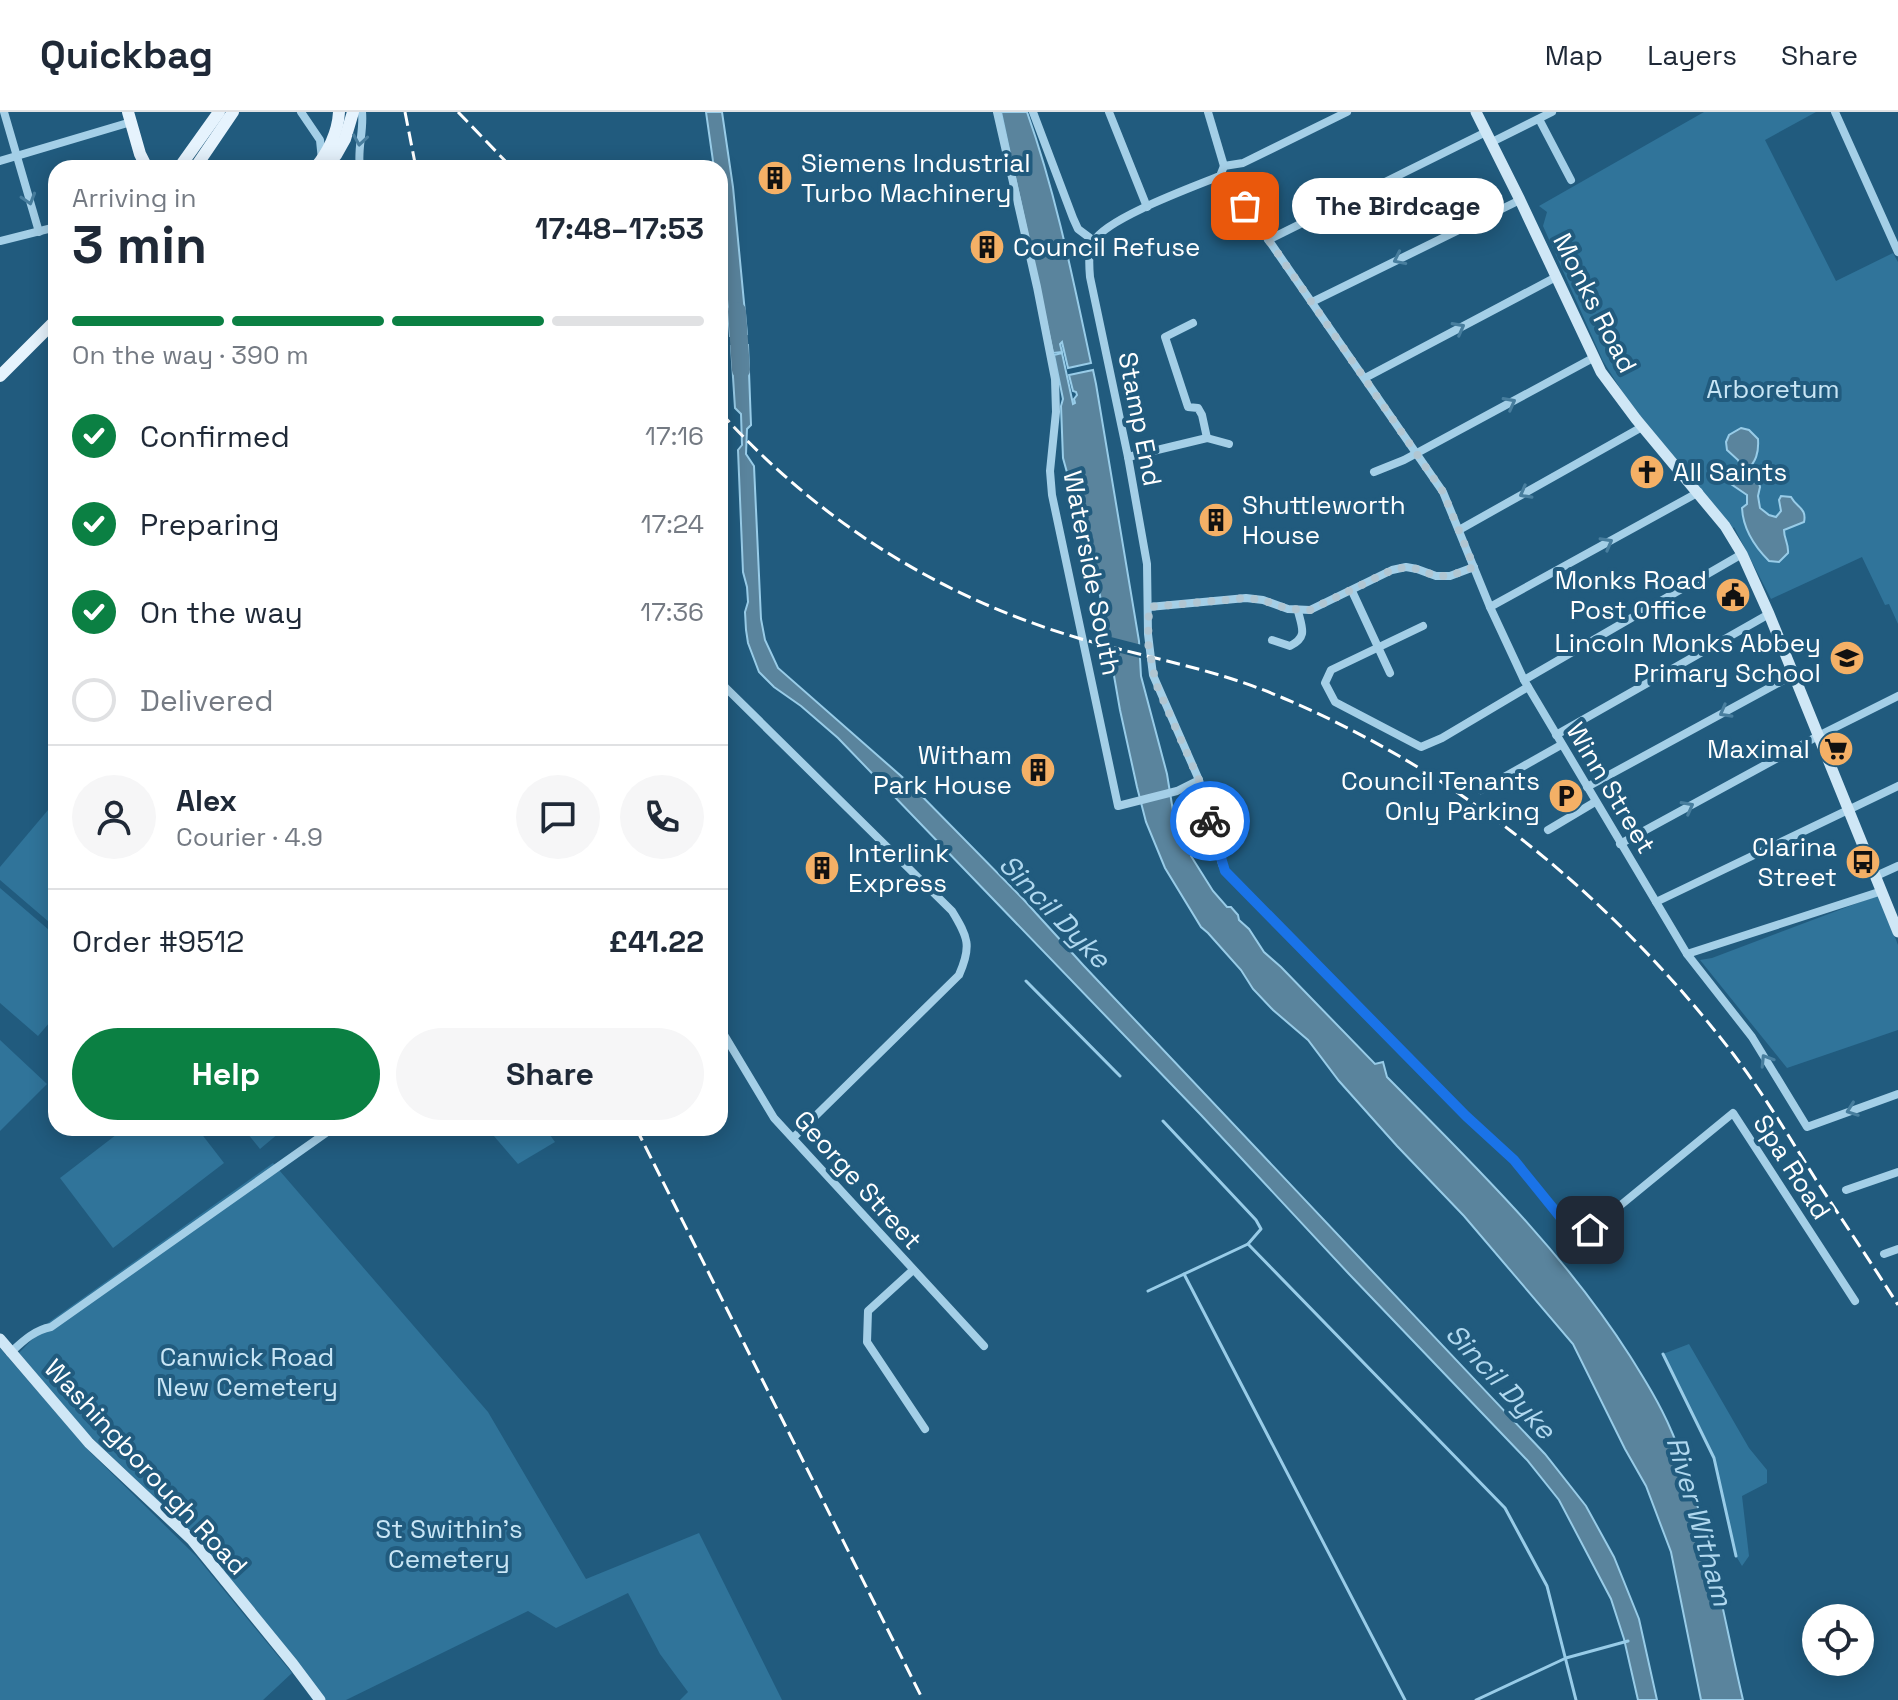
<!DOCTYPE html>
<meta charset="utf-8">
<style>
:root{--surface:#fff;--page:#f6f6f7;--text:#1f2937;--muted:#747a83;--line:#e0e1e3;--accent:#0b8043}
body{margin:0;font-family:"Space Grotesk",sans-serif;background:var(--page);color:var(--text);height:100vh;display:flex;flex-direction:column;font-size:30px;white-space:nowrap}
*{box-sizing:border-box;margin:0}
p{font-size:26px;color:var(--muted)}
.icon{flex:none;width:44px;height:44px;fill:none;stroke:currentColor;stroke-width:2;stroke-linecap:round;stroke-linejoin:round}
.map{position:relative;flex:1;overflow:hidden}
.drawer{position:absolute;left:48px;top:48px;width:680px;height:976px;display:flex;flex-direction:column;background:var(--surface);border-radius:24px;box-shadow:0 4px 20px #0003}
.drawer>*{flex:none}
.fabs{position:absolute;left:1802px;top:1492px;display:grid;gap:16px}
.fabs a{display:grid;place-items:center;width:72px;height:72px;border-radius:50%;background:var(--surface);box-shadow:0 4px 20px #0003;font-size:40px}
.pin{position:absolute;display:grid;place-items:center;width:68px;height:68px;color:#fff;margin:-34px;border-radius:16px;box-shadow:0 4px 12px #0006}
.courier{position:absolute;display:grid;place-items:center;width:80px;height:80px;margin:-40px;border:6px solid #1a73e8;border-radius:50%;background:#fff;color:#222;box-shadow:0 2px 10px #0007}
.bubble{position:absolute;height:56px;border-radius:28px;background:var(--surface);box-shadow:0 4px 20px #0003;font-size:26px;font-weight:600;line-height:56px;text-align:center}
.summary em{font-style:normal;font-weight:600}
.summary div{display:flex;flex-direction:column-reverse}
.summary{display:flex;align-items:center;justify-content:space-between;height:136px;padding:0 24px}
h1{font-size:52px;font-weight:600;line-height:60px}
.bar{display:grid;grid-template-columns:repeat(4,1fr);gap:12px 8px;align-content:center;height:96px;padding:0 24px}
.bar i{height:10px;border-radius:6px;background:var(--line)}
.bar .selected{background:var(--accent)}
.bar p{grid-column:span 4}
.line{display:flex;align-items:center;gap:20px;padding:0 24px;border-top:2px solid var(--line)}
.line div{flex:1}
.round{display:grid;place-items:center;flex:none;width:84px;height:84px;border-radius:42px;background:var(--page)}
ol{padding:0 24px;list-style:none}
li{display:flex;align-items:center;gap:24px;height:88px}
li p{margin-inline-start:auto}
li .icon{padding:8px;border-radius:50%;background:var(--accent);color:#fff;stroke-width:4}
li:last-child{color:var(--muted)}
li i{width:44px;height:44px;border:4px solid var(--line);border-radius:50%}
.button{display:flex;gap:16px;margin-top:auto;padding:16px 24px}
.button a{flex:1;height:92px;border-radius:48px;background:var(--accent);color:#fff;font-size:32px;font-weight:600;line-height:92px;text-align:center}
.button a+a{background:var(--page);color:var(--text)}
header{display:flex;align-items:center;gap:48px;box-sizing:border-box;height:112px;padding:0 40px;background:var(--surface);border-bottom:2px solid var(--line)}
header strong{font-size:38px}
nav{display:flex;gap:44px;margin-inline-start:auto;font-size:28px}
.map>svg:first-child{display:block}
</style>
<header>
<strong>Quickbag</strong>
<nav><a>Map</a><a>Layers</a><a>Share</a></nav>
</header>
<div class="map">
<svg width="1898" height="1588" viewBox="0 0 1898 1588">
<rect width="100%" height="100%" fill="#215b7e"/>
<!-- green -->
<g fill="#30749a">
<polygon points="1704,0 1816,0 1765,28 1836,169 1893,141 1898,150 1898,512 1889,492 1885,493 1862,445 1771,487 1734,415 1728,424 1630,292 1603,249 1543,114 1547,100 1539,94"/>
<polygon points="48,698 56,705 56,816 0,768 0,755"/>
<polygon points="0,776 56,824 56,903 38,924 0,891"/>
<polygon points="1879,783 1898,833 1898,918 1787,956 1700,848 1712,846"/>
<polygon points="0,928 47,972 0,1019"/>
<polygon points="125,1016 197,1016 224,1051 113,1136 60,1066"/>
<polygon points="243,1016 285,1016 260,1037"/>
<polygon points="487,1016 545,1016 555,1030 518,1052"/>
<polygon points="273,1051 488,1300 586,1467 699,1421 782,1588 680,1588 688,1580 660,1542 628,1481 556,1516 528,1499 346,1588 320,1588 193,1422 88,1322 19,1241 49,1210"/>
<polygon points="1689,1232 1749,1336 1767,1358 1767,1371 1742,1384 1749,1444 1742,1454 1736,1444 1714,1346 1663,1242"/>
<polygon points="0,1236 91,1341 196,1444 292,1561 263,1588 0,1588"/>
</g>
<!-- water -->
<g fill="#5a849d" stroke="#98cce8" stroke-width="2">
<polygon points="706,0 722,0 733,75 747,222 730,224 720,101 720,56 714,56"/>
<path d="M1001,0H1027C1056,82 1073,167 1091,251L1068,256L1062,230L1060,232L1062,240L1053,241Z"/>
<polygon points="748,233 751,313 747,317 746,342 754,354 761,507 765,528 778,556 909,671 1024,788 1084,854 1545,1342 1586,1394 1614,1445 1639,1507 1657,1588 1638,1588 1624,1527 1611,1487 1559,1388 1527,1348 1349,1162 1201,1003 838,626 801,594 774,575 759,560 748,531 746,518 745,500 748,490 747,475 743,460 738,338 742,333 741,302 735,296 731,234"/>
<path d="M1062,241L1073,292L1075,291L1074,287L1077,283L1076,280L1073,279L1069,263L1093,258L1096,272L1139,529L1141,564L1167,662L1173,699L1182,721L1188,715L1194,738L1191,739V744L1213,779L1227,795H1231L1238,803L1239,808L1249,817L1264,840L1281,855L1375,952L1383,950L1387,965C1474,1053 1563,1139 1630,1244C1645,1268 1660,1292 1671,1318C1677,1331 1681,1345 1686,1358C1712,1433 1725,1511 1743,1588H1701L1671,1440L1646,1374L1625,1337L1573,1232L1464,1104L1397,1034L1339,969L1308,928L1273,898L1253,877L1241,858L1208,821L1201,815L1165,756L1146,710L1137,675L1120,598L1098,472L1063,346L1061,294L1063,287L1054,243Z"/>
<path d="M1741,316L1749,318L1758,327C1759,341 1756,350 1746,359L1750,370L1759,371L1760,375L1758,384L1760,396L1769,403L1776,405L1781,399L1779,388L1781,384L1791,385C1797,396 1807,396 1804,410L1784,418C1784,427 1789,432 1788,441L1779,450L1769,449C1755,435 1743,416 1742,396L1747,392V383L1722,366V361L1726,357L1737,356L1740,353L1738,348L1727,338L1726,330L1729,323Z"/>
</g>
<!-- pier -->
<polygon fill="#215b7e" points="1103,523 1142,533 1144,547 1105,537"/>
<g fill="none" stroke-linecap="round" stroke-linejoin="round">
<!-- stream -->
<g stroke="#98cce8" stroke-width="3">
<polyline points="1026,869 1120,964"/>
<polyline points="1248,1132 1505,1396 1547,1474 1576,1588"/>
<polyline points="1184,1162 1405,1588"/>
<polyline points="1148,1179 1248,1132 1261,1117 1256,1108 1163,1009"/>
<polyline points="1663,1242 1714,1346 1736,1444"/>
<polyline points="1476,1588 1566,1546 1628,1529"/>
</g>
<!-- river -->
<polyline stroke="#5a849d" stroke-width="18" points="737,199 741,258"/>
<!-- minor -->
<g stroke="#a4cfe7" stroke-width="8">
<polyline points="4,0 39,120"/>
<polyline points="301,0 320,28 322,48 333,56"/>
<polyline points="997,0 1037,175 1055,267 1056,300 1050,359 1052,383 1118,694 1177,679 1199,668"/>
<polyline points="1033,0 1073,106 1078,117 1094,129"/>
<polyline points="1109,0 1147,95"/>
<polyline points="1208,0 1224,54"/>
<polyline points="1835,0 1898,140"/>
<polyline points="1539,7 1571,68"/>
<polyline points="1492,30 1552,0"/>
<polyline points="0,49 131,10"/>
<path d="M1224,54L1220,64C1193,75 1107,106 1094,129C1088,140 1089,153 1090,165L1128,345L1147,452L1148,522L1153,563L1199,668L1222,752L1225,759L1466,1004L1514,1048L1561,1106L1575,1119L1590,1118L1594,1115L1733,1001L1855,1189"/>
<polyline points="1224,54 1243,51 1347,0"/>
<path d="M360,56C357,37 364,19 362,0"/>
<polyline points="1220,64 1227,68 1443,380 1490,495 1524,568 1687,842 1752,925 1807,1015 1898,982"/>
<polyline points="1268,128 1486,20"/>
<polyline points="0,129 56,115"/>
<polyline points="1312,190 1520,88"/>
<polyline points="1193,211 1165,225 1188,295 1198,296 1202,303 1207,326"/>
<polyline points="1365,266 1556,165"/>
<polyline points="1128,345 1207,326 1229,332"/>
<polyline points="1374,360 1404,348 1593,246"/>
<polyline points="1459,418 1642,315"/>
<polyline points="1352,479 1390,561"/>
<polyline points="1149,495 1246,486 1263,488 1288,497 1310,498 1392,458 1406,455 1417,457 1436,464 1450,464 1474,455"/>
<polyline points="1490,495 1699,380"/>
<polyline points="1423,514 1331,558 1325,571 1335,590 1421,635 1442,626 1528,575"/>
<path d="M1272,528L1290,534C1308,525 1302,516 1298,499"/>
<path d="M720,566L725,575L952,799C968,825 972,834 959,863L793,1026"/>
<polyline points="1524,568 1742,442"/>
<polyline points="1556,623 1769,502"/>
<polyline points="1587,675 1793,563"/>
<polyline points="1481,678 1561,633"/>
<polyline points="1548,718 1595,690"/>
<polyline points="1620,732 1818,624 1898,584"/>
<polyline points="1876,764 1898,754"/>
<polyline points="1656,790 1898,674"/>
<polyline points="1687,842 1882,779"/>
<polyline points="720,916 774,1006 984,1234"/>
<polyline points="1846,1078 1898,1060"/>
<polyline points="1884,1142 1898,1137"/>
<polyline points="913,1158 868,1199 867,1230 925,1317"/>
<path d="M10,1241C22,1230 34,1218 51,1215L333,1016"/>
</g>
<!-- secondary -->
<g stroke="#cfe7f6" stroke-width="11">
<polyline points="1476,0 1520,88 1601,260 1636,307 1725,414 1742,442 1769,502 1898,820"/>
<polyline points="0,1227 89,1331 192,1428 293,1552 320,1588"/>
</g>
<!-- primary -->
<g stroke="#e6f3fd" stroke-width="12">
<polyline points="128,0 140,42 147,56"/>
<polyline points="322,48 336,43 345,27 353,0"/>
<polyline points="179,56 219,0"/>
<polyline points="195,56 233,0"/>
<path d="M315,56C328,41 338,20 339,0"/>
<polyline points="0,264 56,208"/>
</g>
<!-- rail -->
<g stroke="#fff" stroke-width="3" stroke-dasharray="14 6" stroke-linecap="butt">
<polyline points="405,0 416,56"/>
<polyline points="458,0 512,56"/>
<path d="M720,300C819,409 937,484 1078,526C1147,546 1217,557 1283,586C1463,662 1616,789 1734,943C1765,984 1791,1028 1818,1071C1845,1112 1872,1152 1898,1193"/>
<polyline points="636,1016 923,1588"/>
</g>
</g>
<!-- one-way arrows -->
<defs><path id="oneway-chevron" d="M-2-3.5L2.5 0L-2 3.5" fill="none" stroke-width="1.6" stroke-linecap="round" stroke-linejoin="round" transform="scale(2)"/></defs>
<g stroke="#487e9e">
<use href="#oneway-chevron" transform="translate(360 28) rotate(99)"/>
<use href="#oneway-chevron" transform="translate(29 87) rotate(73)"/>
<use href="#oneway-chevron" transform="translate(1399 147) rotate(154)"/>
<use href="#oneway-chevron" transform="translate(1459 216) rotate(-28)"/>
<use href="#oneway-chevron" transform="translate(1510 291) rotate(-28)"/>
<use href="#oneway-chevron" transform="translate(1525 381) rotate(151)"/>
<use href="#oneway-chevron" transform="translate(1607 431) rotate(-29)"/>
<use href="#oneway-chevron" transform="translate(1725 600) rotate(151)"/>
<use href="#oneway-chevron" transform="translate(1688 695) rotate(-28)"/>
<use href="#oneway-chevron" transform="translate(1766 948) rotate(-122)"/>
<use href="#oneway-chevron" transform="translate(1852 998) rotate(160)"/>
</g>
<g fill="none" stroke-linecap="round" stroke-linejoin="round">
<!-- done -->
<polyline stroke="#b1c6d2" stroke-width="8" stroke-dasharray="0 14.4" points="1210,709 1199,668 1156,572 1148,531 1149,495 1246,486 1263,488 1288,497 1310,498 1392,458 1406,455 1417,457 1436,464 1450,464 1474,455 1443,380 1245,94"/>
<!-- route -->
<polyline stroke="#1a73e8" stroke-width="10" points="1210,709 1225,759 1466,1004 1514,1048 1561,1106 1575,1119 1590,1118"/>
</g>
<!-- icons -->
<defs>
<symbol id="building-disc" viewBox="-11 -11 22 22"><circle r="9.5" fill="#f4b066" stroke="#215b7e"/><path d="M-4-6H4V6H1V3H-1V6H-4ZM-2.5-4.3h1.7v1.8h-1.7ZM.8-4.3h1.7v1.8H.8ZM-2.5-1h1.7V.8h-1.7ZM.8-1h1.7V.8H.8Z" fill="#111"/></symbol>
<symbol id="church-disc" viewBox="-11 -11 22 22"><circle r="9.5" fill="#f4b066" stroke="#215b7e"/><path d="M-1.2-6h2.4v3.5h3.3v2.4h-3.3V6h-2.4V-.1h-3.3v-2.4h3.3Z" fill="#111"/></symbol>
<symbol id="civic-disc" viewBox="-11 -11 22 22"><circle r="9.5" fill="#f4b066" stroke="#215b7e"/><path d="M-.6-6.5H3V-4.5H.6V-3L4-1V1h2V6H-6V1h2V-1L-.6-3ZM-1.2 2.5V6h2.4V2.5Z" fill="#111"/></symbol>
<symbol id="school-disc" viewBox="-11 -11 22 22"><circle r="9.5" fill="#f4b066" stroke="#215b7e"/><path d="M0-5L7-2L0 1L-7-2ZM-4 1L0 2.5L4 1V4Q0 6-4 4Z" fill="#111"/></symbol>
<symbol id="supermarket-disc" viewBox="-11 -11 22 22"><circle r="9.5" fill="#f4b066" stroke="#215b7e"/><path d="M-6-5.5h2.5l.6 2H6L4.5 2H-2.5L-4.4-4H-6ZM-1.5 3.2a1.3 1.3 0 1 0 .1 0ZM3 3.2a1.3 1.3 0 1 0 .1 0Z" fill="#111"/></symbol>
<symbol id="parking-disc" viewBox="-11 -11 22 22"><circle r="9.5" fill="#f4b066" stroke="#215b7e"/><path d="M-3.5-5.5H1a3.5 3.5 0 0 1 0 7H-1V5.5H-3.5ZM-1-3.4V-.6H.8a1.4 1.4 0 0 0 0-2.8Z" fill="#111"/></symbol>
<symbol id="bus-disc" viewBox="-11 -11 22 22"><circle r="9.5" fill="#f4b066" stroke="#215b7e"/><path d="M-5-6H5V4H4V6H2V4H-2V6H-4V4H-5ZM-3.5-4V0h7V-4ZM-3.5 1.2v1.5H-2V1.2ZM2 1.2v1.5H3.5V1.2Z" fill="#111"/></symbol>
</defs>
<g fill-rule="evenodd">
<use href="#building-disc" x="755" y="46" width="40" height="40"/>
<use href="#building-disc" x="967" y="115" width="40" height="40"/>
<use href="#church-disc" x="1627" y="340" width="40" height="40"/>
<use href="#building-disc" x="1196" y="388" width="40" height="40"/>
<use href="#civic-disc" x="1713" y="463" width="40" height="40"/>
<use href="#school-disc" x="1827" y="526" width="40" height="40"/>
<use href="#supermarket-disc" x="1816" y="617" width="40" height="40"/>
<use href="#building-disc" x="1018" y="638" width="40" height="40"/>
<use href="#parking-disc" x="1546" y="664" width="40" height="40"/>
<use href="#bus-disc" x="1843" y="730" width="40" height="40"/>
<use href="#building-disc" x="802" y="736" width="40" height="40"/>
</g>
<g text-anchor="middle" stroke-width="8" stroke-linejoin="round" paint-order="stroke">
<!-- poi labels -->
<g font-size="26" fill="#fff" stroke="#215b7e" text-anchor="end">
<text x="801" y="60" text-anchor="start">Siemens Industrial<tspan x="801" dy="30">Turbo Machinery</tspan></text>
<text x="1013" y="144" text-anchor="start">Council Refuse</text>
<text x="1673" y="369" text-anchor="start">All Saints</text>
<text x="1242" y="402" text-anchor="start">Shuttleworth<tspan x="1242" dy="30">House</tspan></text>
<text x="1707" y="477">Monks Road<tspan x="1707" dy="30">Post Office</tspan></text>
<text x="1821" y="540">Lincoln Monks Abbey<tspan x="1821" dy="30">Primary School</tspan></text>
<text x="1810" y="646">Maximal</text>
<text x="1012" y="652">Witham<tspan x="1012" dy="30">Park House</tspan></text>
<text x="1540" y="678">Council Tenants<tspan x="1540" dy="30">Only Parking</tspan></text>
<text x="1837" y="744">Clarina<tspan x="1837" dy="30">Street</tspan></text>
<text x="848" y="750" text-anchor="start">Interlink<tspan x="848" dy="30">Express</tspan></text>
</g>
<!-- street labels -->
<g font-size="26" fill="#fff" stroke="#215b7e">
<text transform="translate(1595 191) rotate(63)" y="9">Monks Road</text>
<text transform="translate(1140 307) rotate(79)" y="9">Stamp End</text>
<text transform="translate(1092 461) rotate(79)" y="9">Waterside South</text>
<text transform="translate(1611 676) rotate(59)" y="9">Winn Street</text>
<text transform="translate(1792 1055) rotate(57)" y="9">Spa Road</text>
<text transform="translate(858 1068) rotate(48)" y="9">George Street</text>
<text transform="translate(146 1355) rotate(47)" y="9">Washingborough Road</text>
</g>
<!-- park labels -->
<g font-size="26" fill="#c8e5f5" stroke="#215b7e">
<text x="1773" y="286">Arboretum</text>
<text x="247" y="1254">Canwick Road<tspan x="247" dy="30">New Cemetery</tspan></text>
<text x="449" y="1426">St Swithin's<tspan x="449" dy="30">Cemetery</tspan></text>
</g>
<!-- water labels -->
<g font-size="28" font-style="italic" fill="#b0d8ef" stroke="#215b7e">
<text transform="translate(1055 799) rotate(46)" y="10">Sincil Dyke</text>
<text transform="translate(1501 1269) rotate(47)" y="10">Sincil Dyke</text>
<text transform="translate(1700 1409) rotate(74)" y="10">River Witham</text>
</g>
</g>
</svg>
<div class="fabs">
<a><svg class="icon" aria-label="locate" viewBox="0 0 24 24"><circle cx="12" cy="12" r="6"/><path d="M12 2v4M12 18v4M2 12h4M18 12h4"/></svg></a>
</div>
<div class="pin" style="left:1245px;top:94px;background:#ea580c"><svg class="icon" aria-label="bag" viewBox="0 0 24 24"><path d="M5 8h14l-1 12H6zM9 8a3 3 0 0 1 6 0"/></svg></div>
<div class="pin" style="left:1590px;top:1118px;background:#1f2937"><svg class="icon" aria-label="home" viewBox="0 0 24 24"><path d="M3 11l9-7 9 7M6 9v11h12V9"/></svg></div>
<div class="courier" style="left:1210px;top:709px"><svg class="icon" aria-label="bike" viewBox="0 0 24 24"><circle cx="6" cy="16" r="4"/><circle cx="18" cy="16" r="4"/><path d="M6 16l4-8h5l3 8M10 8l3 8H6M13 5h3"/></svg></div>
<div class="bubble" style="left:1292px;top:66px;width:212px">The Birdcage</div>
<section class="drawer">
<div class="summary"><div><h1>3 min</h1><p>Arriving in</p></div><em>17:48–17:53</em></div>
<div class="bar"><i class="selected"></i><i class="selected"></i><i class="selected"></i><i></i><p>On the way · 390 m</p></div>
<ol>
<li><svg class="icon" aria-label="check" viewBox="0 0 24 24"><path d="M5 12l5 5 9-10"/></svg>Confirmed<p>17:16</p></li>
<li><svg class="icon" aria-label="check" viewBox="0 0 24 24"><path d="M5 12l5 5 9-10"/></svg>Preparing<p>17:24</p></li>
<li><svg class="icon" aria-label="check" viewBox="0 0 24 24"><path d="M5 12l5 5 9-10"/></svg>On the way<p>17:36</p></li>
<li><i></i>Delivered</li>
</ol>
<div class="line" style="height:144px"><a class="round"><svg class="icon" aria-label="person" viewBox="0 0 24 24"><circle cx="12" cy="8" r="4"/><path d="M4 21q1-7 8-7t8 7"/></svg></a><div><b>Alex</b><p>Courier · 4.9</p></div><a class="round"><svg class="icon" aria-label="chat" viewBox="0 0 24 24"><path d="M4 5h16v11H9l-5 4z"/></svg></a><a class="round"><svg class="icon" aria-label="phone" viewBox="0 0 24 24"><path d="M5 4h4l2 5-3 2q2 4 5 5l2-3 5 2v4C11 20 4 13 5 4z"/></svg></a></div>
<div class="line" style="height:104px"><div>Order #9512</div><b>£41.22</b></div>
<div class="button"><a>Help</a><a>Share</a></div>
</section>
</div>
